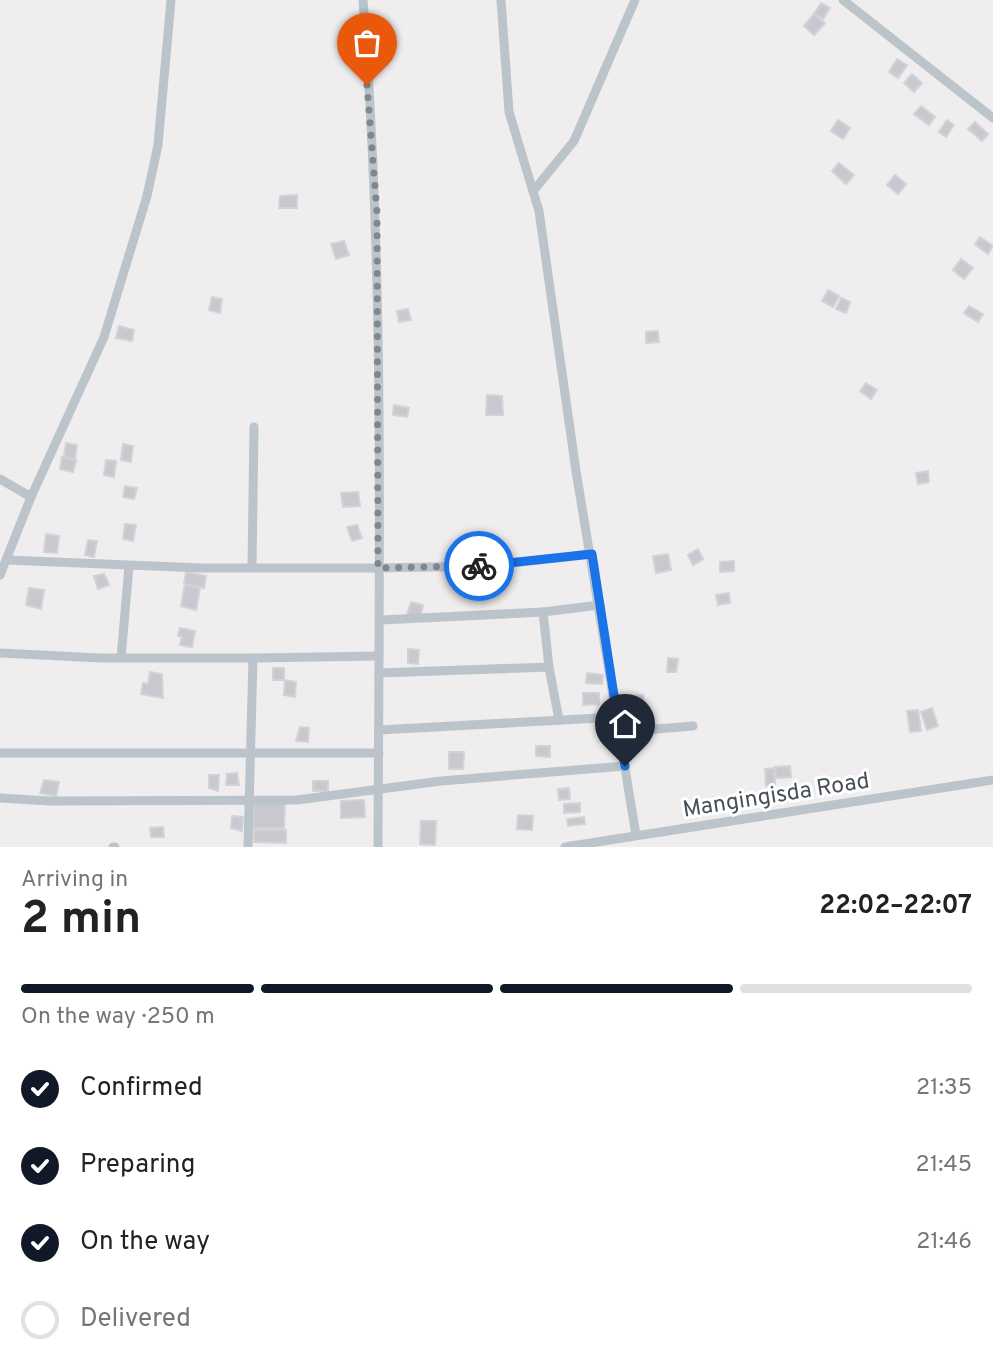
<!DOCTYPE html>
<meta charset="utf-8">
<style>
:root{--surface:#fff;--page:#f6f6f6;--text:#222;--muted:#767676;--line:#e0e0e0;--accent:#111827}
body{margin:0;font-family:Overpass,sans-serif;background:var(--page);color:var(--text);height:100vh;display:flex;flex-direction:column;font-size:26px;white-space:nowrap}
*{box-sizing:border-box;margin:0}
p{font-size:23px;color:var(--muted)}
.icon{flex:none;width:38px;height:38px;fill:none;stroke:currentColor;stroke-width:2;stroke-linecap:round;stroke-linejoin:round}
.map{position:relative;height:847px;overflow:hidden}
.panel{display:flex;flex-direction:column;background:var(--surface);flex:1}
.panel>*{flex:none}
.pin{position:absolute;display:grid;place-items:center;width:60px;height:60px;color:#fff;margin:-72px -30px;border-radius:50% 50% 50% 0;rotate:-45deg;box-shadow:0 0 7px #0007}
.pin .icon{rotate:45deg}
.courier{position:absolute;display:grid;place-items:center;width:70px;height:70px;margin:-35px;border:5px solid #1a73e8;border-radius:50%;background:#fff;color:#222;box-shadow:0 2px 9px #0007}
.head em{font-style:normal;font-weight:700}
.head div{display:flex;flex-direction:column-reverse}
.head{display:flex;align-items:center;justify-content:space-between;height:119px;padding:0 21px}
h1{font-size:46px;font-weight:700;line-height:52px}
.bar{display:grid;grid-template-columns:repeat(4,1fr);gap:10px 7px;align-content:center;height:84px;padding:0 21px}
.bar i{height:9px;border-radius:5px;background:var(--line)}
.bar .current{background:var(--accent)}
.bar p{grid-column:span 4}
ol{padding:0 21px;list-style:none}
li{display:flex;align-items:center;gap:21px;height:77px}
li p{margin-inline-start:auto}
li .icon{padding:7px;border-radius:50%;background:var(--accent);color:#fff;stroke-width:4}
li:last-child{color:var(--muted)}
li i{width:38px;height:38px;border:4px solid var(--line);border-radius:50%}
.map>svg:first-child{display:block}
</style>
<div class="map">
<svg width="993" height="847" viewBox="0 0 993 847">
<rect width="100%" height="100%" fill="#efeded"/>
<!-- building -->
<g fill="#c7c9cf" stroke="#d1d3d8" stroke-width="2">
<polygon points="821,3 830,8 823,19 814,14"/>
<polygon points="814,14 825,23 814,35 804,26"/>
<polygon points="897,59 907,65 898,78 889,72"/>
<polygon points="912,74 922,83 914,92 904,83"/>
<polygon points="921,106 935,117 929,125 914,114"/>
<polygon points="838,120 850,128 843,139 831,131"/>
<polygon points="947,120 954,125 946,137 939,132"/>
<polygon points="975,122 988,134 982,141 968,129"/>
<polygon points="839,163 854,175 846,184 832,171"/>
<polygon points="895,175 906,184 898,194 887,185"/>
<polygon points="297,195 297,208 279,208 280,196"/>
<polygon points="980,237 993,246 988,254 975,244"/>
<polygon points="344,241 349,255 336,259 331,244"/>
<polygon points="961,259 973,268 964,279 953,270"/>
<polygon points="828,290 839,296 833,307 822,301"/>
<polygon points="212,297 222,299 220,313 209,310"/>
<polygon points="841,298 850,302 846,313 836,309"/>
<polygon points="969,306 983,314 978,322 964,313"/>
<polygon points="408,309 411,320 399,322 397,311"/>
<polygon points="119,326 134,330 132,341 116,338"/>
<polygon points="658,331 659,342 646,343 646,332"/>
<polygon points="866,383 877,390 871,399 860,391"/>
<polygon points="487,395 502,396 503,415 486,415"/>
<polygon points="394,405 409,408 407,417 393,415"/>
<polygon points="66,443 77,445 75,459 64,456"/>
<polygon points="123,444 133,446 131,462 121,460"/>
<polygon points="62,457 76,460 73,472 60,469"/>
<polygon points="106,460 116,461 114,477 104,475"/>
<polygon points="928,471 929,482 918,484 916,473"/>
<polygon points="125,486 137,488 134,499 123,497"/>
<polygon points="358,492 360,506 343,507 341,493"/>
<polygon points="125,524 136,525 133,541 123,539"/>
<polygon points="357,525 362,538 352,541 347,527"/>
<polygon points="46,534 59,536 57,553 44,552"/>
<polygon points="88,540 97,541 94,557 85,555"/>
<polygon points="698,549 703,559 693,565 688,555"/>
<polygon points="668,554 671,570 656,573 653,556"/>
<polygon points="734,561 734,571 720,572 720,562"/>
<polygon points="186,572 206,576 204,588 184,584"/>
<polygon points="104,574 109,585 98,589 94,576"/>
<polygon points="185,585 200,588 196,610 181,606"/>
<polygon points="29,588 44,590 41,609 26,605"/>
<polygon points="729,593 730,603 718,605 716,595"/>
<polygon points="411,602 423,605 420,617 407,615"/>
<polygon points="180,628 195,631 192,647 180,645 182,637 178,636"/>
<polygon points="408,649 419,650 418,664 408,663"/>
<polygon points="668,658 678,659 676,672 667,672"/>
<rect x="273" y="668" width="11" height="12"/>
<polygon points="150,672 162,674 163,698 141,694 143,683 148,684"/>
<polygon points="587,673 603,675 602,684 586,683"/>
<polygon points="285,680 296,682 295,697 284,695"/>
<polygon points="583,693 599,693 599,704 583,705"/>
<polygon points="643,695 645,712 632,714 630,696"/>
<polygon points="932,708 938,726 927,730 921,712"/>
<polygon points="918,710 921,731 910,732 907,711"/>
<polygon points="300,727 309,728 308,742 296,741"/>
<polygon points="536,746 550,746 550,757 536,756"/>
<polygon points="449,752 464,752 463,769 449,769"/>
<polygon points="790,766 791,777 776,778 775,767"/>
<polygon points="774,768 775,785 766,786 765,769"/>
<polygon points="237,773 239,785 226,785 227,774"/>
<polygon points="209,775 219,775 218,791 209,788"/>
<polygon points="44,780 59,782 56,796 40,793"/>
<rect x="313" y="781" width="15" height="10"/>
<polygon points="569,788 570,799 559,800 558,789"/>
<polygon points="364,800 365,817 341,818 341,801"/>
<polygon points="254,803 285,803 284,828 253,828"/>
<polygon points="580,803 580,812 564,813 564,804"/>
<polygon points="518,815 533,816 532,830 517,829"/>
<polygon points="232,816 243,817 242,831 231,828"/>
<polygon points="584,817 585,824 568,826 567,819"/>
<polygon points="421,821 436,821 435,845 420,844"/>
<polygon points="163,827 164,837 151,837 150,828"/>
<polygon points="254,830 286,830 286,843 254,842"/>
</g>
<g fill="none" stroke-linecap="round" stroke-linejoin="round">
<!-- minor -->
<g stroke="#bcc4cb" stroke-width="9">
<path d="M363,0C385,282 379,565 378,847"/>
<polyline points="501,0 509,112 539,211 576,471 636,835"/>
<polyline points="843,0 993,118"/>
<polyline points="534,190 574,141 635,0"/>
<polyline points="0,479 31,497"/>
<polyline points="7,560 201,568 378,568 487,566 591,554"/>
<polyline points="252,567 254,427"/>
<polyline points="0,575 31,497 104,337 147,196 158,145 171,0"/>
<polyline points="381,620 543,612"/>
<polyline points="0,653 101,658 253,658"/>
<polyline points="121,658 129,566"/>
<polyline points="549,667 543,612 600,605"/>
<polyline points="379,673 549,667 559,720"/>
<polyline points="379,730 618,717"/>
<polyline points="620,732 693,726"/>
<polyline points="0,753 379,753"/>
<polyline points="0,798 50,801 297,800 441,781 625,766"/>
<polyline points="113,847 115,847"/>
<polyline points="248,847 253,658 379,656"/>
<polyline points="565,847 993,780"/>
</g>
</g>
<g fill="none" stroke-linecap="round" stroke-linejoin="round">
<!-- done -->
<polyline stroke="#82878d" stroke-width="7" stroke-dasharray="0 12.6" points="367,85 377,213 378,568 479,566"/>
<!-- route -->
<polyline stroke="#1a73e8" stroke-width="9" points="479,566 592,554 625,766"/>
</g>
<g text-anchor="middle" stroke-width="6" stroke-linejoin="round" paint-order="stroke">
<!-- street labels -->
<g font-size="23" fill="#475059" stroke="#fff">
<text transform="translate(776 794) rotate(-9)" y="8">Mangingisda Road</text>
</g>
</g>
</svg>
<div class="pin" style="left:367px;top:85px;background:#ea580c"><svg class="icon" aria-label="bag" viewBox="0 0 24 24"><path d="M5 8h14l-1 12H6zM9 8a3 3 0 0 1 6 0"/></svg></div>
<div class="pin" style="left:625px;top:766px;background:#1f2937"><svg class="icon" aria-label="home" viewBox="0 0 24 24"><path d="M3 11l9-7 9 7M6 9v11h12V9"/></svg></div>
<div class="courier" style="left:479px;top:566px"><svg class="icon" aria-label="bike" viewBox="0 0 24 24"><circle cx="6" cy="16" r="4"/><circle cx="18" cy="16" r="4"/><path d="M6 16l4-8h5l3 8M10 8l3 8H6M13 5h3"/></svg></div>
</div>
<section class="panel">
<div class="head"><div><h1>2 min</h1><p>Arriving in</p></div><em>22:02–22:07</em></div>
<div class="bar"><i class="current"></i><i class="current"></i><i class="current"></i><i></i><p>On the way · 250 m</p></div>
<ol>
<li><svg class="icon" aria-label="check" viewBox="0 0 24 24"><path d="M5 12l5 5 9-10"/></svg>Confirmed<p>21:35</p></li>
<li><svg class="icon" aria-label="check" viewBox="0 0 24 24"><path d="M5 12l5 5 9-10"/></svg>Preparing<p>21:45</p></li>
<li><svg class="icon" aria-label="check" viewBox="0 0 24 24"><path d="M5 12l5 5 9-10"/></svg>On the way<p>21:46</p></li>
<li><i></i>Delivered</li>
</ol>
</section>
